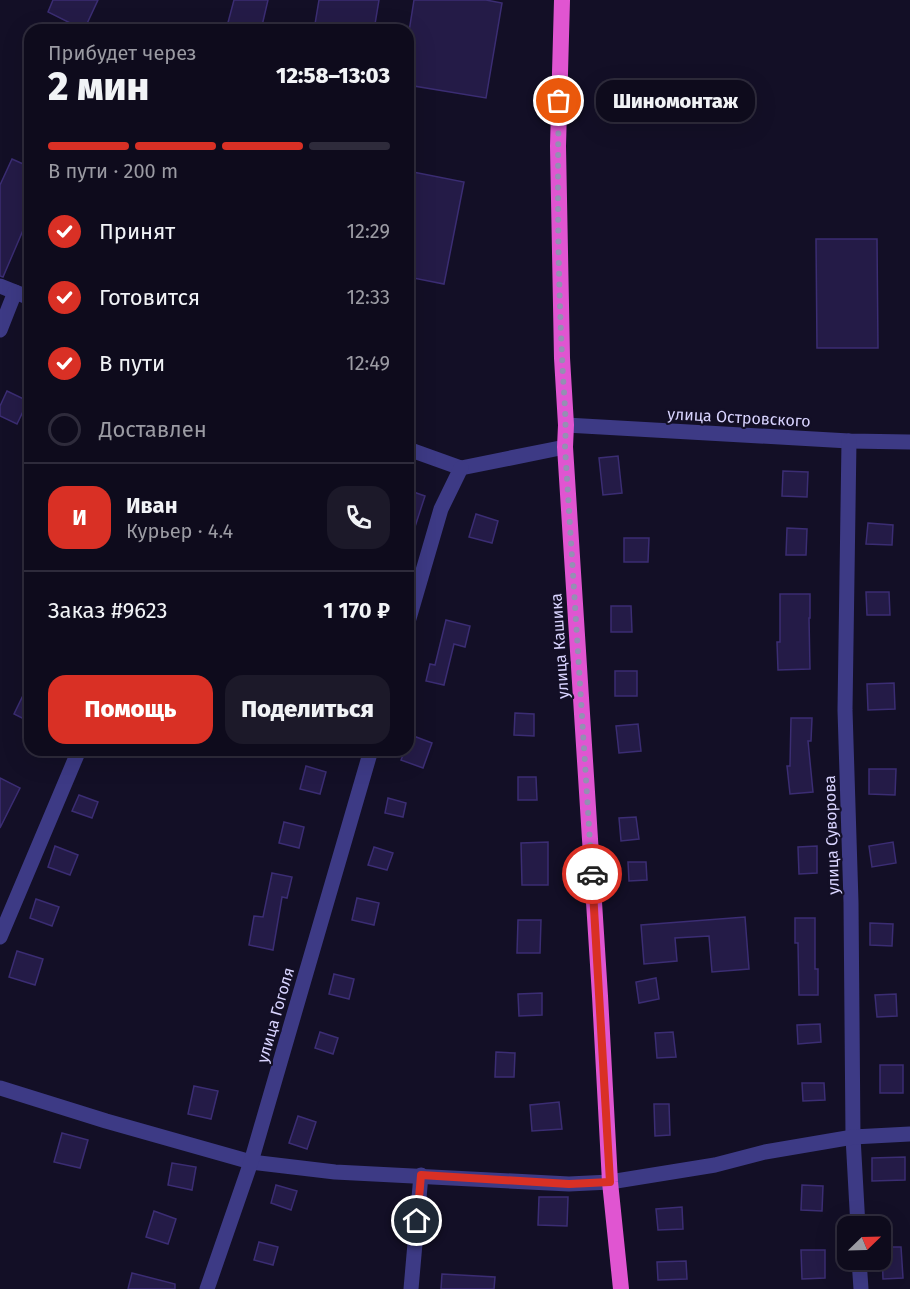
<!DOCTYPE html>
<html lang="ru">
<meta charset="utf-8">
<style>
:root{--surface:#0e0b1c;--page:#1c1929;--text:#f1f3f6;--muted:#9b9ba3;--line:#2e2b3b;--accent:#d93025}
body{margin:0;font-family:"Fira Sans",sans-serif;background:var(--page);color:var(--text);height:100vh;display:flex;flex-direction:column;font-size:22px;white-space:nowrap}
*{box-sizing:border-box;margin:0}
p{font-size:20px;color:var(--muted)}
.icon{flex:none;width:33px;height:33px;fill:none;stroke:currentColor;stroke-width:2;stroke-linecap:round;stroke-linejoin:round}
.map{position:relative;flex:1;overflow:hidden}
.side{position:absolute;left:24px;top:24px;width:390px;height:732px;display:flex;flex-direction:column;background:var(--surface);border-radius:18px;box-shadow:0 6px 24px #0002,0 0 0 2px var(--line)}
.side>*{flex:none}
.needle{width:39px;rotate:67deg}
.tools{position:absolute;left:837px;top:1216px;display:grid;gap:12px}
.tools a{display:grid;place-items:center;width:54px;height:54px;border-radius:12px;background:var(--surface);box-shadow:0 6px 24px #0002,0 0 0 2px var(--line);font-size:30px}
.pin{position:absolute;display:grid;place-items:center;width:51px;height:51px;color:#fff;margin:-26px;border:3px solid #fff;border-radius:50%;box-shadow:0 2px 6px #0007}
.courier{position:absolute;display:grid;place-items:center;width:60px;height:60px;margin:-30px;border:4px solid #d93025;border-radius:50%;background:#fff;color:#222;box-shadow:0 2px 8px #0007}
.bubble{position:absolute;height:42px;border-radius:18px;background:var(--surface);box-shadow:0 6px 24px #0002,0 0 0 2px var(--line);font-size:20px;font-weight:800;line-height:42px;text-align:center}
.head em{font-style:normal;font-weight:800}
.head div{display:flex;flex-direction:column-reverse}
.head{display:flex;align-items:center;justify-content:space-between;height:102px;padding:0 24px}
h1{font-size:39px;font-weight:800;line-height:45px}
.bar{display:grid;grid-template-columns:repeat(4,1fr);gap:9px 6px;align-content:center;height:72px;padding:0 24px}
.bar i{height:8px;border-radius:4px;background:var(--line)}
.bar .current{background:var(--accent)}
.bar p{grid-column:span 4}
.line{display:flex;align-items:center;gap:15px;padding:0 24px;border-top:2px solid var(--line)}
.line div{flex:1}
.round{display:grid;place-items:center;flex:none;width:63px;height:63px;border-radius:18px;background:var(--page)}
ol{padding:0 24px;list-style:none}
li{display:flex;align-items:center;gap:18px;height:66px}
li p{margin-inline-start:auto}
li .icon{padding:6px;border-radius:50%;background:var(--accent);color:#fff;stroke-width:4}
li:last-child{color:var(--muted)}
li i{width:33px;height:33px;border:3px solid var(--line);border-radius:50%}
.cta{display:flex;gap:12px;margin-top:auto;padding:12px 24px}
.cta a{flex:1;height:69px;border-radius:18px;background:var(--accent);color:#fff;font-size:24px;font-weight:800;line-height:69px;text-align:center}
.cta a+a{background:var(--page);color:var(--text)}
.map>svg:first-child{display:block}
</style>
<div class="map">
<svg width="910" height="1289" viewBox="0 0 910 1289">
<rect width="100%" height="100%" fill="#130f26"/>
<!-- building -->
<g fill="#241b47" stroke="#3b2d73" stroke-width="1.5">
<polygon points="53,0 98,0 84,30 48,12"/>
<polygon points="234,0 268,0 261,30 226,30"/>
<polygon points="319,0 379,0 374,30 314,30"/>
<polygon points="414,0 486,0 502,3 486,98 408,85 408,38"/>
<polygon points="12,159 30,167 30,214 3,277 0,276 0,185"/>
<polygon points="408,171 464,182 444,284 408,277"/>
<polygon points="816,239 877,239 878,348 817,348"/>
<polygon points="7,391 28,401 17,424 0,416 0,406"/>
<polygon points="618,456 622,493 603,495 599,458"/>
<polygon points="783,471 808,472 807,497 782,496"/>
<polygon points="408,490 425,496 411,539 408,538"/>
<polygon points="476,514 498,521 492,543 469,537"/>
<polygon points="868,523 893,525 892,545 866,544"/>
<polygon points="787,528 807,529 806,555 786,555"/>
<polygon points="624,538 649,538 648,562 624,562"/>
<polygon points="866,592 889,592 890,615 867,615"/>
<polygon points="780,594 810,594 810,618 809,618 810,669 778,670 777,642 780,642"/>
<polygon points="611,606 631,606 632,632 611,632"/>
<polygon points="446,620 470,626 465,647 454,644 444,685 426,681 430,664 435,665"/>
<rect x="615" y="671" width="22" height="25"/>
<polygon points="30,681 30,722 14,714"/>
<polygon points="894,683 895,709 868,710 867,684"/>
<polygon points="515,713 534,714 534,736 514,735"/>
<polygon points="791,718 812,718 811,741 808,741 813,792 790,794 787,766 790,766"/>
<polygon points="638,724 641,751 619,753 616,726"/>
<polygon points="411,735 432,743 423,768 401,760 405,750 408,750 408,742"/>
<polygon points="306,766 326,772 320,794 300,789"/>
<polygon points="869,769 896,769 895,795 869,794"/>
<polygon points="518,777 536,777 537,800 518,800"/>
<polygon points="0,778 20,788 0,828"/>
<polygon points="79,795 98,802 92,818 72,811"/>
<polygon points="388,798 406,803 403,817 385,813"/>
<polygon points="636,817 639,839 621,841 619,818"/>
<polygon points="284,822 304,827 299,848 279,843"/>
<polygon points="548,842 548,885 522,885 521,843"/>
<polygon points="893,842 896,863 872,867 869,846"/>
<polygon points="55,846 78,855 70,875 48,867"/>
<polygon points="817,846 817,873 799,874 798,847"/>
<polygon points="374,847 393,853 387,870 368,865"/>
<polygon points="628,862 646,862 647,880 629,881"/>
<polygon points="272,873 292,877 287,898 282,897 273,950 249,945 254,916 263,917"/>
<polygon points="357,898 379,903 374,925 352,920"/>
<polygon points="36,899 59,907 52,926 30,918"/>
<polygon points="745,917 749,969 712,972 709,936 675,938 677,961 644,964 641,925"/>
<polygon points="795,918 815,918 815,969 818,969 818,995 799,995 798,943 795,943"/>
<polygon points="518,920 541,920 540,953 517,953"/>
<polygon points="870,923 893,924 892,946 870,945"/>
<polygon points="17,951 43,959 35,985 9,977"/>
<polygon points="334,974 354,979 349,999 329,994"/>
<polygon points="656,978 659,999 639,1003 636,982"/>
<polygon points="542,993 542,1015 519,1016 518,994"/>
<polygon points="896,994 897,1016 877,1017 875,995"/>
<polygon points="820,1024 821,1042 798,1044 797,1025"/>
<polygon points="320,1032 338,1038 333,1054 315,1048"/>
<polygon points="673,1032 676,1057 657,1058 655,1033"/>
<polygon points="496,1052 515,1053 514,1077 495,1077"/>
<rect x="880" y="1065" width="23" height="28"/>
<polygon points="802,1083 824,1083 825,1100 803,1101"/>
<polygon points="194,1086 218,1091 211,1119 188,1114"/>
<polygon points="559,1102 562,1129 532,1131 530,1105"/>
<polygon points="654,1104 669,1104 670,1135 655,1136"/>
<polygon points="298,1116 316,1122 307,1149 289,1143"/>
<polygon points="62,1133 88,1140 80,1168 54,1162"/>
<polygon points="905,1157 905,1180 872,1181 872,1158"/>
<polygon points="172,1163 196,1167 192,1190 168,1185"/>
<polygon points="276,1185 297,1191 291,1210 271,1203"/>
<polygon points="802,1185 823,1186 822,1211 801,1210"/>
<polygon points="539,1197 568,1197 567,1226 538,1225"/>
<polygon points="682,1207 683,1229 658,1230 656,1209"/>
<polygon points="154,1211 176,1219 168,1244 146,1237"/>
<polygon points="259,1242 278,1247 273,1265 254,1260"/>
<polygon points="882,1247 901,1247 903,1278 883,1279"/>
<polygon points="801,1250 825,1250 825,1278 802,1279"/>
<polygon points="686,1261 687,1279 658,1280 657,1262"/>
<polygon points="132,1273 175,1284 175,1289 128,1289"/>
<polygon points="442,1274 495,1277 494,1289 441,1289"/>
</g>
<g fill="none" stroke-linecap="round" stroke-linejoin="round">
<!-- minor -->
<g stroke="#3d3a85" stroke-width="15">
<polyline points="0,286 30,298"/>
<polyline points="0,330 15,292"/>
<polyline points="566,425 849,441 910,442"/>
<polyline points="849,441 845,710 851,902 853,1137 858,1227"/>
<polyline points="408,449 461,468 565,447"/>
<polyline points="408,622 441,509 461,468"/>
<polyline points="0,937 79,750"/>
<polyline points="0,1088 106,1121 251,1162 335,1172 569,1184 610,1182 715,1165 765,1152 853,1137 910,1134"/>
<polyline points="859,1260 861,1289"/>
<polyline points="207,1289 251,1162 371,750"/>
<polyline points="411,1289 421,1175"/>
</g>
<!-- trunk -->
<polyline stroke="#e055d1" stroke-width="16" points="562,0 558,146 562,358 566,425 565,447 600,996 610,1182 621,1289"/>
</g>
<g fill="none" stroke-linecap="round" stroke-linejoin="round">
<!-- done -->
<path stroke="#948fb3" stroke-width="6" stroke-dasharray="0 10.8" d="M559,101C557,186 558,271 562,356C563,387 567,417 565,447L592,874"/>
<!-- route -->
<polyline stroke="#d93025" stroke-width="8" points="417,1221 421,1175 569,1184 610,1182 592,874"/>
</g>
<g text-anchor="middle" stroke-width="4.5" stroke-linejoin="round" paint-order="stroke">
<!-- street labels -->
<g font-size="16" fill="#d9d4ff" stroke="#130f26">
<text transform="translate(739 417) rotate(3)" y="6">улица Островского</text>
<text transform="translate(559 646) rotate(-94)" y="6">улица Кашика</text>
<text transform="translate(831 835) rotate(-92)" y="6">улица Суворова</text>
<text transform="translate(275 1015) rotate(-74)" y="6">улица Гоголя</text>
</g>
</g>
</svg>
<div class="tools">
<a><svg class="needle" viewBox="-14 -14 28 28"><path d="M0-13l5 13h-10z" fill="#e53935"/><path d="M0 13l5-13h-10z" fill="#9b9ba3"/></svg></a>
</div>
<div class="pin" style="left:559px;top:101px;background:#ea580c"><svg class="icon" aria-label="bag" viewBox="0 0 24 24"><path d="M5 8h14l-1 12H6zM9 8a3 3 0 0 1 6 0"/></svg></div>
<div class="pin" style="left:417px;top:1221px;background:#1f2937"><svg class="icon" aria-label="home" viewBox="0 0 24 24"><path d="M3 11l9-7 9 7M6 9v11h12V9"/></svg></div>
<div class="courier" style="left:592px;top:874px"><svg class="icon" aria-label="car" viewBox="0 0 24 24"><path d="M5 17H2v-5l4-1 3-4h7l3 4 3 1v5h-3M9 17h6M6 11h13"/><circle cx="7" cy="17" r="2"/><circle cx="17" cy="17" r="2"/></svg></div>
<div class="bubble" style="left:596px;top:80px;width:159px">Шиномонтаж</div>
<section class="side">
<div class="head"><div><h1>2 мин</h1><p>Прибудет через</p></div><em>12:58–13:03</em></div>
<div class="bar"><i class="current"></i><i class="current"></i><i class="current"></i><i></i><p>В пути · 200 m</p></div>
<ol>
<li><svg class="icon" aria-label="check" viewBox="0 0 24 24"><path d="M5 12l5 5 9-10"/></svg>Принят<p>12:29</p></li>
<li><svg class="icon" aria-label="check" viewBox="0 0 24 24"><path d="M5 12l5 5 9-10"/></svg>Готовится<p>12:33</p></li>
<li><svg class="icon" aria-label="check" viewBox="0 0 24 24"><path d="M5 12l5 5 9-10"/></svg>В пути<p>12:49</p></li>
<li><i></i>Доставлен</li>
</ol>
<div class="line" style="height:108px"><b class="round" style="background:var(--accent);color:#fff">И</b><div><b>Иван</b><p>Курьер · 4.4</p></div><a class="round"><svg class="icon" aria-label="phone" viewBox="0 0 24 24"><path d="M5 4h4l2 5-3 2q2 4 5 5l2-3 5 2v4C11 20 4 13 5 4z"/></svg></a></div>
<div class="line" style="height:78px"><div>Заказ #9623</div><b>1 170 ₽</b></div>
<div class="cta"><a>Помощь</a><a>Поделиться</a></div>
</section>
</div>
